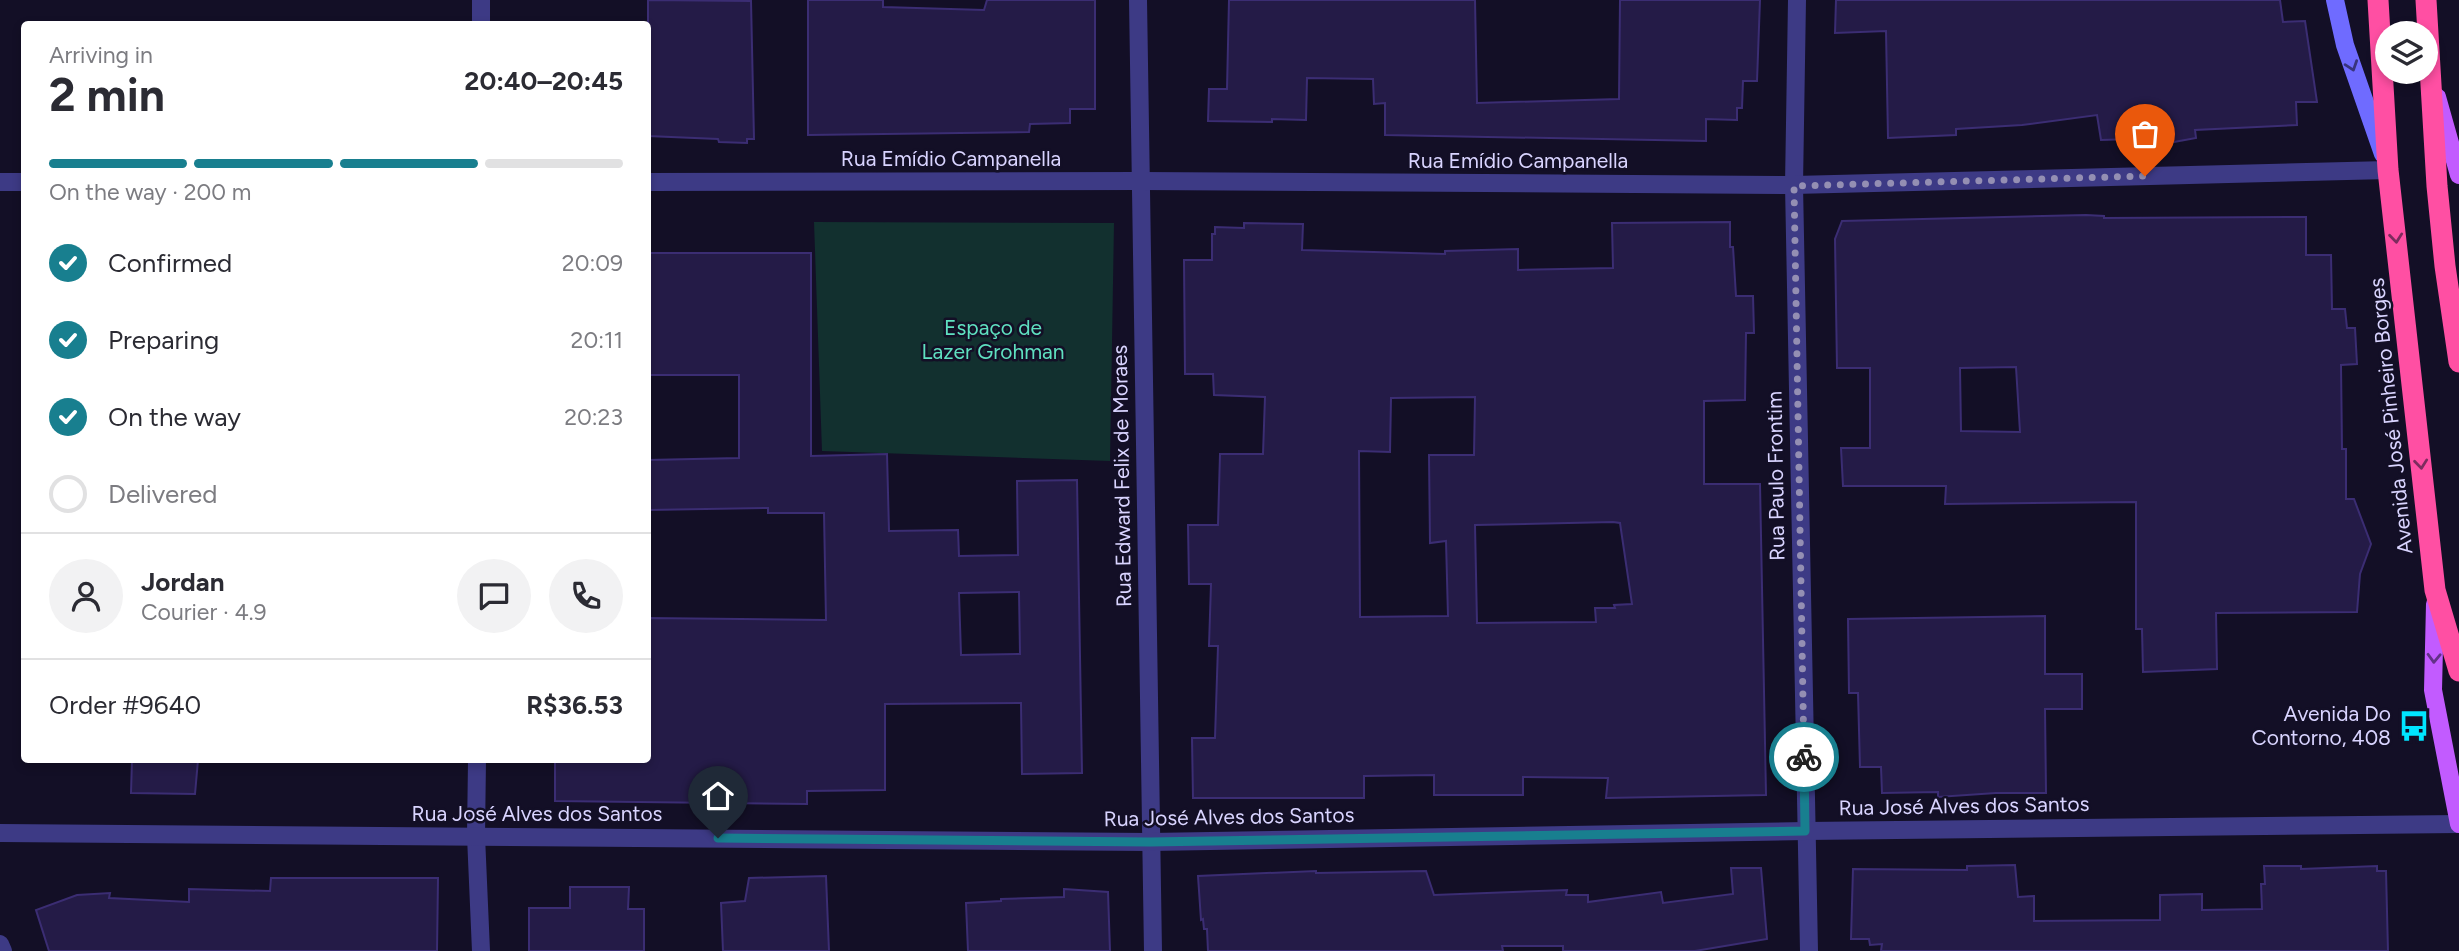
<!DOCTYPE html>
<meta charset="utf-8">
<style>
:root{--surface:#fff;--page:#f2f2f3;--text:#2b2b33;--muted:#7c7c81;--line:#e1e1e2;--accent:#187f8f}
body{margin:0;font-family:Figtree,sans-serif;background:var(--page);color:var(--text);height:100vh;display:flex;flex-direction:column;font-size:26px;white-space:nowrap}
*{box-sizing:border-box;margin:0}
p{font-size:23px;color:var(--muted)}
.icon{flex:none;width:38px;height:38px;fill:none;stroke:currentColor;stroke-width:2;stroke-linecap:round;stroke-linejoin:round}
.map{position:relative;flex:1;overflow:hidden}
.sheet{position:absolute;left:21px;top:21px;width:630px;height:742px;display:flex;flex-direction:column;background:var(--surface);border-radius:7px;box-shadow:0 4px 10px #0003}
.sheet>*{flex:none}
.buttons{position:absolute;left:2375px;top:21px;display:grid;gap:14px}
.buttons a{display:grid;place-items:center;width:63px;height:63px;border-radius:50%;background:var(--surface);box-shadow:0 4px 10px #0003;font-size:35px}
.pin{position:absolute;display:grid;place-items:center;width:60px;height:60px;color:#fff;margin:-72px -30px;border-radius:50% 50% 50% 0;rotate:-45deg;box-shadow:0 0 7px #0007}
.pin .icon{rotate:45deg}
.courier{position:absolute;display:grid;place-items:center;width:70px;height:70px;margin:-35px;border:5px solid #187f8f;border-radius:50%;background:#fff;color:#222;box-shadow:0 2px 9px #0007}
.headline em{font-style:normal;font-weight:700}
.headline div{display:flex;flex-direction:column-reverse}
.headline{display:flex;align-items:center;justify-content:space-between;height:119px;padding:0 28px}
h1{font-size:46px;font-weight:700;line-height:52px}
.bar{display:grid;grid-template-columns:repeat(4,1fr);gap:10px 7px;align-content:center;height:84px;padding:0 28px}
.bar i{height:9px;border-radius:5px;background:var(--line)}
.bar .active{background:var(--accent)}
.bar p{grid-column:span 4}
.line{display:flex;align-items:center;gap:18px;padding:0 28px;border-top:2px solid var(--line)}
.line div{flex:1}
.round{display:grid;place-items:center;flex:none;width:74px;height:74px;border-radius:37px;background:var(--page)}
ol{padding:0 28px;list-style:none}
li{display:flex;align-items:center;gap:21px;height:77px}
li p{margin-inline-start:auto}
li .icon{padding:7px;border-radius:50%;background:var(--accent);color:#fff;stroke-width:4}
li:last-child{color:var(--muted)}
li i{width:38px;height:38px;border:4px solid var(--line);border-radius:50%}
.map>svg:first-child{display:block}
</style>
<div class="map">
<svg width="2459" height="951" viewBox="0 0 2459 951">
<rect width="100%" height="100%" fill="#130f26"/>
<!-- green -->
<polygon fill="#12302f" points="814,222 1114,223 1110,461 822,451"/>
<!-- building -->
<g fill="#241b47" stroke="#3b2d73" stroke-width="2" fill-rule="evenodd">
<polygon points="648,0 751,1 754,139 747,139 747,143 719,142 718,139 648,136"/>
<polygon points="808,0 883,0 883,7 984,10 987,0 1095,0 1095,109 1070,109 1070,123 1030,124 1029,132 808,135"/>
<polygon points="1229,0 1475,0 1477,103 1619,99 1620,0 1760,0 1757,81 1743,81 1742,108 1737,108 1737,120 1706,119 1706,141 1385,135 1385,103 1374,104 1373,79 1307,78 1306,120 1272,119 1272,122 1208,121 1209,89 1227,89"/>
<polygon points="1836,0 2280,0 2283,22 2305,21 2317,102 2296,102 2297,125 2195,130 2196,138 2152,146 2151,140 2134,142 2133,139 2101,140 2097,115 2022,125 1956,129 1956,135 1888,138 1886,31 1835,33"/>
<path d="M2086,215L2104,216V218L2306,217V255H2331L2332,309H2345L2347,328H2355L2357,364L2341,365L2342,449H2346V499H2354L2371,544L2360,574L2357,612L2216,613L2217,669L2143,672L2142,629H2136V502L1945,504L1946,486H1843L1841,448H1870V368H1837L1835,239L1842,221ZM2016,367L2020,432L1961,431L1960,368Z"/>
<path d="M1730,222V247H1733L1736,296H1753L1754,333H1746L1745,400L1704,401V484H1760L1766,795L1606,798L1608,778L1523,777V795H1434V775L1364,776V798H1193L1192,738H1215L1218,646H1209L1211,584H1189L1188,525H1218L1220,454H1263L1265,397L1214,395L1213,374H1185L1184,260H1212V234H1215V227L1244,228V223L1303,224L1302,250L1445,254V251L1518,249V270L1613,268L1612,223ZM1475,397L1474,455H1429L1430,543L1446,541L1448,616L1360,617L1359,451L1390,452L1391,398ZM1613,522L1620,523L1632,604L1614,605L1615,608H1595L1596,622L1477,623L1475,525Z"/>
<path d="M648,253H811V456L887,454L889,531L958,530L959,556L1018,555L1017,481L1077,480L1082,773L1022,774L1021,703L885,704V790L807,791V804L555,801V760H648V618L826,620L824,513H768V508L648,510V460L739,458V375H648ZM1019,592L1020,654L961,655L959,593Z"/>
<polygon points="2045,616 2045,674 2082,674 2082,709 2045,709 2046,793 1996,793 1938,797 1938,792 1882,793 1881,767 1860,767 1858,693 1849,693 1848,619"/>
<polygon points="132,760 198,760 195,794 131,793"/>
<polygon points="2015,865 2018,897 2034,896 2034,921 2160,920 2160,895 2202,894 2202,910 2262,909 2261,884 2265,884 2264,866 2301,866 2301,869 2377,866 2377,871 2386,871 2388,951 1881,951 1882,944 1870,945 1869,939 1851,939 1853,869 1967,870 1967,866"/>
<polygon points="1731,868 1761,868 1767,939 1695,951 1563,951 1563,946 1502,946 1503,951 1208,951 1207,929 1204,929 1203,919 1201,920 1198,876 1316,871 1316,873 1426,871 1434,895 1567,890 1566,895 1588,895 1588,902 1661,892 1663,903 1733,894"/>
<polygon points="826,876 829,951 723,951 721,903 745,901 749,878"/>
<polygon points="271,878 438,878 437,951 49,951 36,910 77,895 110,893 109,898 189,902 189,889 270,891"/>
<polygon points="570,887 629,887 628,909 644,909 644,951 529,951 529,908 570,908"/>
<polygon points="1064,889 1108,892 1110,951 968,951 966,903 1001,901 1001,899 1064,897"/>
</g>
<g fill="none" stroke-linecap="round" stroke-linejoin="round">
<!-- street -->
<g stroke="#3d3a85" stroke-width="18">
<polyline points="481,0 481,24"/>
<polyline points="1138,0 1153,951"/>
<polyline points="1797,0 1794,185 1809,951"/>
<polyline points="0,182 24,182"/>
<polyline points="648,182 1140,181 1794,185 2388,170"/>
<polyline points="477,760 476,836 481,951"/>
<polyline points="0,833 1150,842 1806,831 2459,824"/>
<polyline points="0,944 3,951"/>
</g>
<!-- secondary -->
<polyline stroke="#6f6bff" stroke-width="18" points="2335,0 2345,45 2383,154"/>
<!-- primary -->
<g stroke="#c25bff" stroke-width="18">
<polyline points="2437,97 2459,175"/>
<polyline points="2435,604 2433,690 2459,824"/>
</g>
<!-- highway -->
<g stroke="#ff4fa3" stroke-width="21">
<polyline points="2378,0 2388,170 2435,590 2459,671"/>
<polyline points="2426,0 2437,186 2445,266 2459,362"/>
</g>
</g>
<!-- one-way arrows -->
<defs><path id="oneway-chevron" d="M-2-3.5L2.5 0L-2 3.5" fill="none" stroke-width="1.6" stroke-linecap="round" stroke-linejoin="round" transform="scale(1.75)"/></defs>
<use stroke="#38347d" href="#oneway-chevron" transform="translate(2352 66) rotate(71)"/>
<g stroke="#7d2c5e">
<use href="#oneway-chevron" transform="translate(2396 238) rotate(84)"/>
<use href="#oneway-chevron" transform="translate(2421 464) rotate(84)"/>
</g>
<use stroke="#623188" href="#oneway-chevron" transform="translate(2434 658) rotate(92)"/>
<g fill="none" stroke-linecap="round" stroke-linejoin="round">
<!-- done -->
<polyline stroke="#948fb3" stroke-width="7" stroke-dasharray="0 12.6" points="1804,757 1794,186 2145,176"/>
<!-- route -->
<polyline stroke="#187f8f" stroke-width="9" points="718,838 1150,842 1805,831 1804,757"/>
</g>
<!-- icons -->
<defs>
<symbol id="bus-bare" viewBox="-9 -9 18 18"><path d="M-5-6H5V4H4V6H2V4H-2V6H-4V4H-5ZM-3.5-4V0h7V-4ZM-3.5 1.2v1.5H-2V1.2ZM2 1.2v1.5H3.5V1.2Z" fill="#00e5ff" stroke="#130f26" stroke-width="2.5" paint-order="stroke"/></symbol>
</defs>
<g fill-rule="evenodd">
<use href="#bus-bare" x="2392" y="704" width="44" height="44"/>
</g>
<g text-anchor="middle" stroke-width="5" stroke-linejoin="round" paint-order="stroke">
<!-- street labels -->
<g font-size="21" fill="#d9d4ff" stroke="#130f26">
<text x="951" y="166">Rua Emídio Campanella</text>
<text x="1518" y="168">Rua Emídio Campanella</text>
<text transform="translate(2391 416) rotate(-96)" y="7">Avenida José Pinheiro Borges</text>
<text transform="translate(1122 476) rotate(-91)" y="7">Rua Edward Felix de Moraes</text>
<text transform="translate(1776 476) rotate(-91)" y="7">Rua Paulo Frontim</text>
<text transform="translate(1964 806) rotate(-1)" y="7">Rua José Alves dos Santos</text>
<text x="537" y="821">Rua José Alves dos Santos</text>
<text transform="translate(1229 817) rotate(-1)" y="7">Rua José Alves dos Santos</text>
</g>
<!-- park labels -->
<g font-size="21" fill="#5fe0c0" stroke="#130f26">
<text x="993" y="335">Espaço de<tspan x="993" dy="24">Lazer Grohman</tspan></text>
</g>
<!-- poi labels -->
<g font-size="21" fill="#d9d4ff" stroke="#130f26" text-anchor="end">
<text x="2391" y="721">Avenida Do<tspan x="2391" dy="24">Contorno, 408</tspan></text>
</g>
</g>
</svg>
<div class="buttons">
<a><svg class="icon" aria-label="layers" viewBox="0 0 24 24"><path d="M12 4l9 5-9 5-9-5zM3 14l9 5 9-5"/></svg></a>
</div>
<div class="pin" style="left:2145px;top:176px;background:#ea580c"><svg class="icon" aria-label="bag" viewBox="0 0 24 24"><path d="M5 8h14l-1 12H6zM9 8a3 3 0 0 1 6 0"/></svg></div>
<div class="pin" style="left:718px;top:838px;background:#1f2937"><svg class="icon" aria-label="home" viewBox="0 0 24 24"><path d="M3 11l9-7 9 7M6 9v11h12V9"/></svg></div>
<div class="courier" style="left:1804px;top:757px"><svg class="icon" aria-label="bike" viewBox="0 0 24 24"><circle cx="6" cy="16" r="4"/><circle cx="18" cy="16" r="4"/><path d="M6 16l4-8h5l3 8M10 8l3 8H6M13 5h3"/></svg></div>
<section class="sheet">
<div class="headline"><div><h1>2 min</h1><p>Arriving in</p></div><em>20:40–20:45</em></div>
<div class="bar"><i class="active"></i><i class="active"></i><i class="active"></i><i></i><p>On the way · 200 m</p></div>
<ol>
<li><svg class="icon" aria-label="check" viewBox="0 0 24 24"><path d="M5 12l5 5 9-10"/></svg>Confirmed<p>20:09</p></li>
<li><svg class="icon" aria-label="check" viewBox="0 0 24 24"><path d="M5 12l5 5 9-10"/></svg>Preparing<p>20:11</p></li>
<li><svg class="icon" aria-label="check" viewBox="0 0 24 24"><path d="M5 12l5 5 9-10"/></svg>On the way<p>20:23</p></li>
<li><i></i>Delivered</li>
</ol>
<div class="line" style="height:126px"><a class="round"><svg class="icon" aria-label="person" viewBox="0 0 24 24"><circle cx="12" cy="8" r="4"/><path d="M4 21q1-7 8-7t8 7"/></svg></a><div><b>Jordan</b><p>Courier · 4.9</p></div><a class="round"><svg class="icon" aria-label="chat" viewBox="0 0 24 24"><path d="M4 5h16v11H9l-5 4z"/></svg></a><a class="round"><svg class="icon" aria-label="phone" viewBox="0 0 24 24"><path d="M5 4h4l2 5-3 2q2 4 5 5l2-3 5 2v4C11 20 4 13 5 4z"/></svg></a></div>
<div class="line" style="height:91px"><div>Order #9640</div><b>R$36.53</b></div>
</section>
</div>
